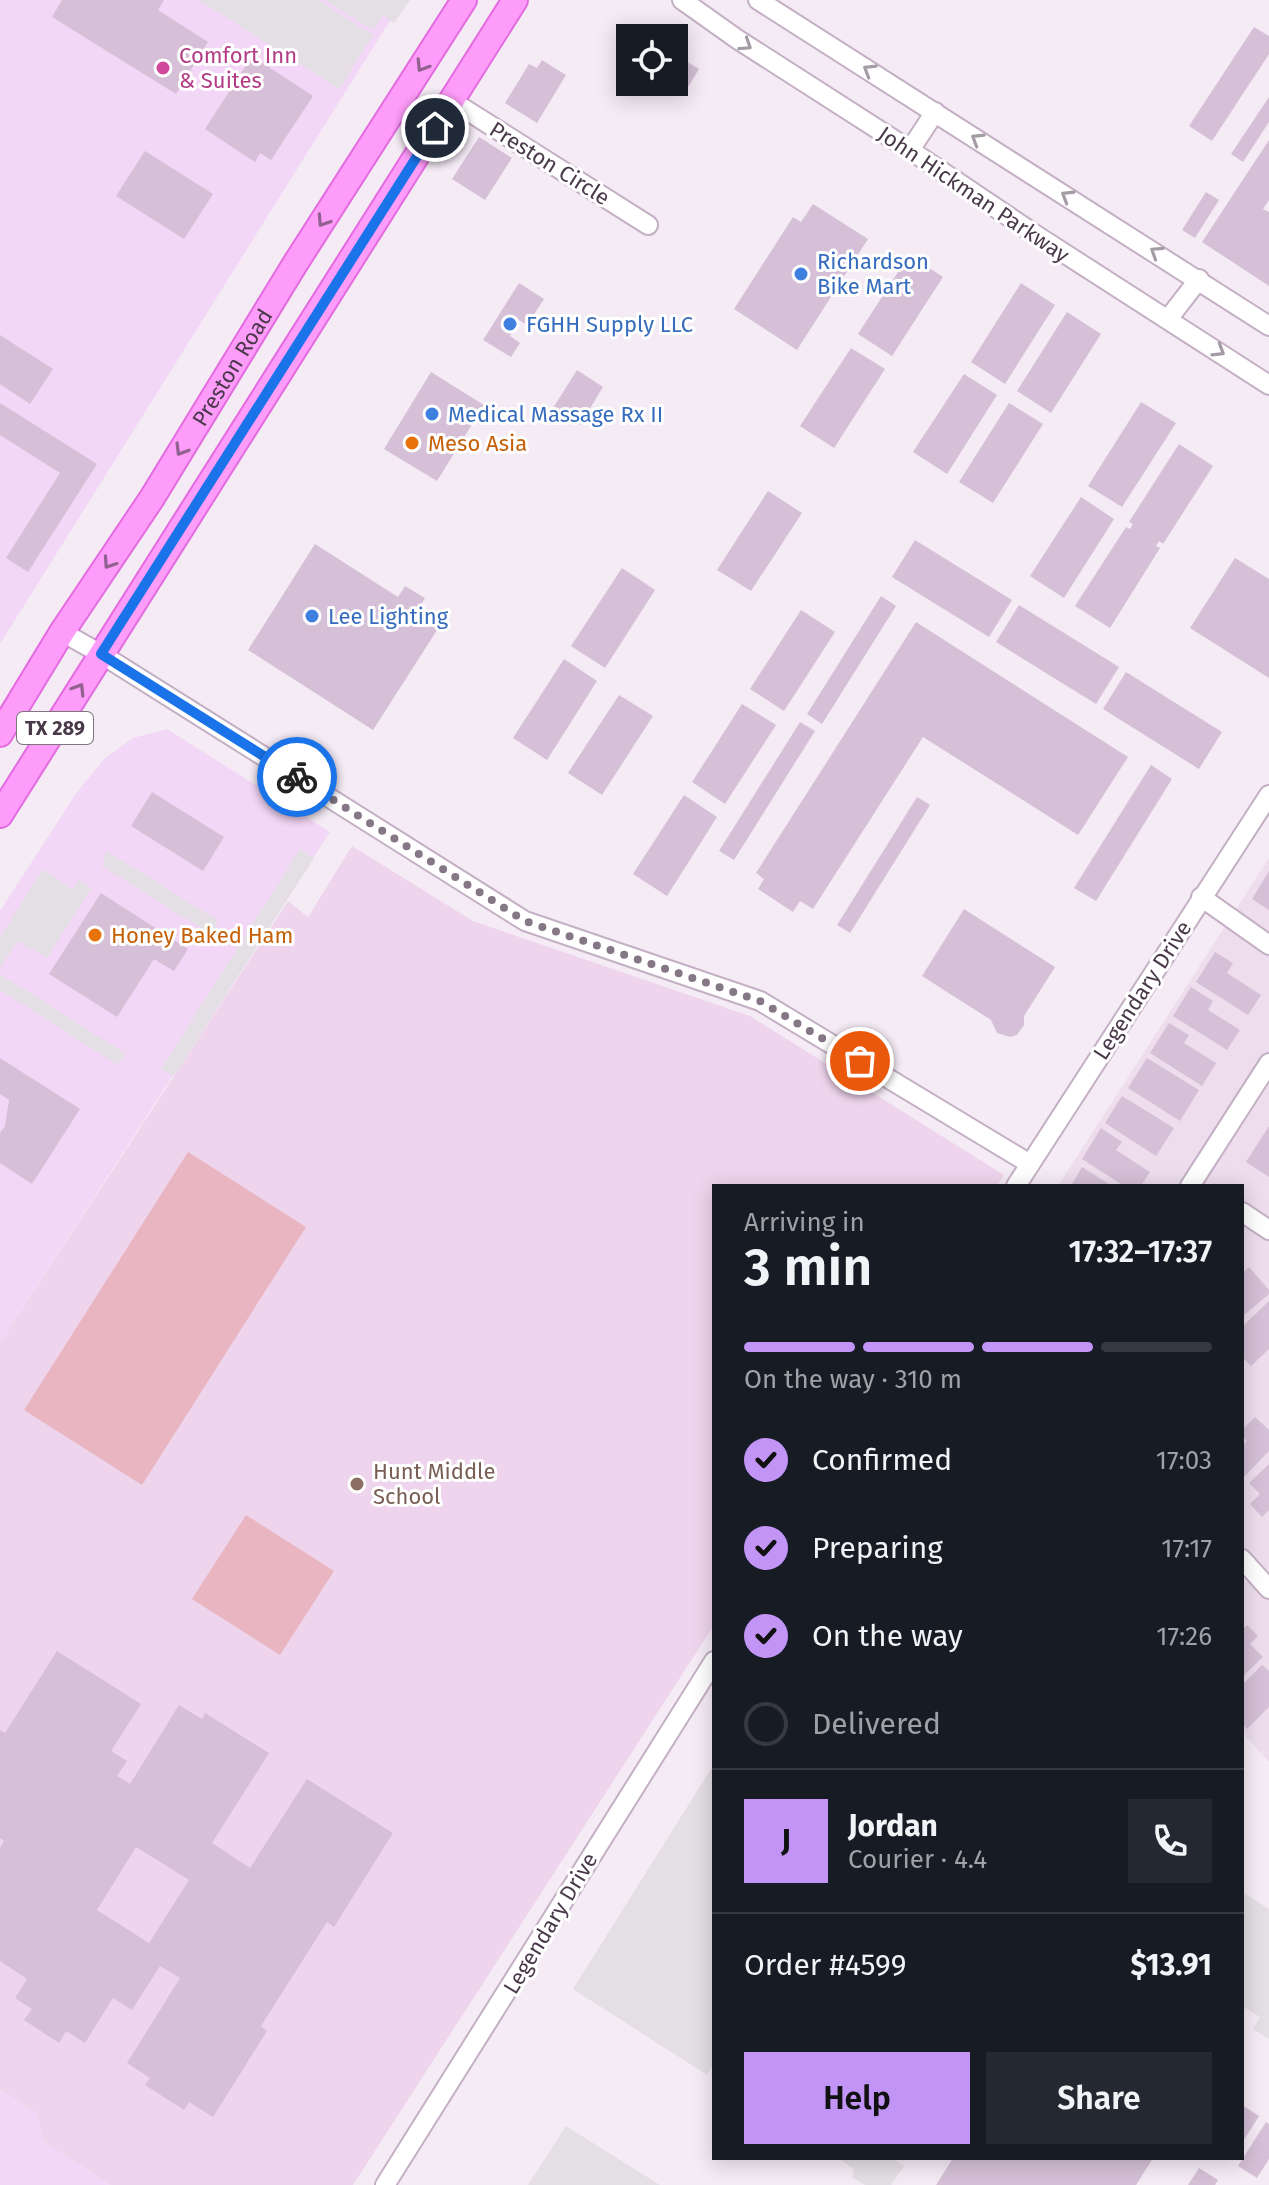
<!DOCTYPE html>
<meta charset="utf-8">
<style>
:root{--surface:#171b24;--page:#242831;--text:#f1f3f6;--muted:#9ea1a6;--line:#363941;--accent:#c194f6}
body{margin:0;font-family:"Fira Sans",sans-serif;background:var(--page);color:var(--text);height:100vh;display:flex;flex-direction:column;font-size:30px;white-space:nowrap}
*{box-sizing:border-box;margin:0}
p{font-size:26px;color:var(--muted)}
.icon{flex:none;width:44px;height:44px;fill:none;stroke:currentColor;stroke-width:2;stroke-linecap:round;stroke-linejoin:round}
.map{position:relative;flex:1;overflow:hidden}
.drawer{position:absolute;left:712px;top:1184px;width:532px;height:976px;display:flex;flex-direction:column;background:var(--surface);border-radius:0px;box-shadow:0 4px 20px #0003}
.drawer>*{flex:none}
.controls{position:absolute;left:616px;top:24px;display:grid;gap:16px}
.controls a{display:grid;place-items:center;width:72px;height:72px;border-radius:0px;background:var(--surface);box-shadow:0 4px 20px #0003;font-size:40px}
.pin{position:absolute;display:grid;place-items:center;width:68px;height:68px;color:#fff;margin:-34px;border:4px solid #fff;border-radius:50%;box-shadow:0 2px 8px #0007}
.courier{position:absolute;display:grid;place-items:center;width:80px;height:80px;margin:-40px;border:6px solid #1a73e8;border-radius:50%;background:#fff;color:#222;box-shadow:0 2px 10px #0007}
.headline em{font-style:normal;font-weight:600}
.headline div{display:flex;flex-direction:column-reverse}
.headline{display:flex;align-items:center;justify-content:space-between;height:136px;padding:0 32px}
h1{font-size:52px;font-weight:600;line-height:60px}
.bar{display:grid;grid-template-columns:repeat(4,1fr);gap:12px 8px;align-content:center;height:96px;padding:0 32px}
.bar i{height:10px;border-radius:6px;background:var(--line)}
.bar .selected{background:var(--accent)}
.bar p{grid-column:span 4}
.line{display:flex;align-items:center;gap:20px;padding:0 32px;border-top:2px solid var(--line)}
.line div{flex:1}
.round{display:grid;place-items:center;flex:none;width:84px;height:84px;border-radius:0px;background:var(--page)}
ol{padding:0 32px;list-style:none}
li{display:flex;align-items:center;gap:24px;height:88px}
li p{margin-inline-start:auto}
li .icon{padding:8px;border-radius:50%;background:var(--accent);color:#111;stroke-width:4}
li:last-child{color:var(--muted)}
li i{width:44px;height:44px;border:4px solid var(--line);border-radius:50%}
.button{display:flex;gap:16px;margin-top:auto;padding:16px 32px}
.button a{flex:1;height:92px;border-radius:0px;background:var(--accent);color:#111;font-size:32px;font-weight:600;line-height:92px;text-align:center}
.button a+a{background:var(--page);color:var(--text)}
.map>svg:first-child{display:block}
</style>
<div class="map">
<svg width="1269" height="2185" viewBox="0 0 1269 2185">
<rect width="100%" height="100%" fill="#f5ebf5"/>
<!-- residential -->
<polygon fill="#eddded" points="1269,858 1269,1762 1242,1732 1242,1186 1058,1186"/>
<!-- commercial -->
<g fill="#f3d7f6">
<polygon points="0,0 403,0 0,644"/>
<polygon points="167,729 330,832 0,1343 0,911 77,792 105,758 133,738"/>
<polygon points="0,2090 36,2112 43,2141 111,2185 0,2185"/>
</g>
<!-- education -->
<polygon fill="#eed5ed" points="352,846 473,921 750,1016 1004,1175 997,1186 714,1186 714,1625 353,2185 111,2185 43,2141 36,2112 0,2090 0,1343 288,901 308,917"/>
<!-- green -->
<g fill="#e9b5c0">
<polygon points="188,1152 306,1227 142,1485 24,1410"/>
<polygon points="246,1515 334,1571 280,1655 192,1599"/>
</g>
<!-- parking -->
<g fill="#e4dfe4">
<polygon points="199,0 318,0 373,35 339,89"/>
<polygon points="325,0 410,0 394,23 383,16 373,30"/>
<polygon points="300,849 314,858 174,1076 161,1069"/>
<polygon points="107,851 217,920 215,937 102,866"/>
<polygon points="43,869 73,890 79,879 91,889 47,958 18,941 0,968 0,937"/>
<polygon points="0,974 126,1054 118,1065 0,990"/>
<polygon points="714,1764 714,2063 707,2075 573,1989"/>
<polygon points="1242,1892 1269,1909 1269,2039 1253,2029 1260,2017 1242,2006"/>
<polygon points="566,2126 660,2185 528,2185"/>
<polygon points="838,2158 892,2158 904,2166 891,2185 865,2185 852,2177 854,2169"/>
</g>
<!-- building -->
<g fill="#d5c0d7" fill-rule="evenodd">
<polygon points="62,0 164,0 158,10 208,42 176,94 52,17"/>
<polygon points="1254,27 1269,36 1269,54 1212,141 1189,126"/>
<polygon points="674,54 699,69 683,95 662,82 674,82"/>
<polygon points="252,56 313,96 271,160 260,153 255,162 205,129"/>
<polygon points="542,60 566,75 537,123 505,103 529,64 537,68"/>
<polygon points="1269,97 1269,122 1243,162 1231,154"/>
<polygon points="479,137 512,158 485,200 452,179"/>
<polygon points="1269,140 1269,200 1263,209 1269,212 1269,286 1202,242"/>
<polygon points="145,151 213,194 184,239 116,196"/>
<polygon points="1206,192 1219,200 1195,238 1182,230"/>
<polygon points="813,204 868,239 797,350 734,309 793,217 801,222"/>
<polygon points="909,255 943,277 892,356 858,334"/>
<polygon points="519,283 544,299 527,325 519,320 510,336 520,343 511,357 483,340"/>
<polygon points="1021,283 1055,305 1005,384 971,362"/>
<polygon points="1067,312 1101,334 1051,413 1017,391"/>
<polygon points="0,335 53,369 30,404 0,384"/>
<polygon points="851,348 885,369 834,448 800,426"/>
<polygon points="577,370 603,387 580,425 553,408"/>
<polygon points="431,372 484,405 437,481 384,449"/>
<polygon points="964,374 997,395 947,474 913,452"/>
<polygon points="1141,402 1176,423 1122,507 1088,486"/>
<polygon points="0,403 97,464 28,572 6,558 60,473 0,435"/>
<polygon points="1009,403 1043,424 993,503 959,482"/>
<polygon points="1179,444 1213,466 1163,544 1159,541 1156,546 1160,548 1110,628 1075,606 1126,527 1130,529 1133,524 1129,522"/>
<polygon points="768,491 802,513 751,591 717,570"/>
<polygon points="1081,497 1114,519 1064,598 1030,576"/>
<polygon points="915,540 1012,600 989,637 892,577"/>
<polygon points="315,544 398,597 405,586 425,598 418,609 441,624 373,730 248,650"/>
<polygon points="1235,558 1269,579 1269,678 1190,628"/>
<polygon points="622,568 655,590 605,668 571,646"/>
<polygon points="881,596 896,606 822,724 807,714"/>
<polygon points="1019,605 1119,667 1096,704 996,642"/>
<polygon points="801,610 835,632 784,711 750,689"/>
<polygon points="916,622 1128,757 1078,835 923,737 813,909 800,901 793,912 758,889 764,879 756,873"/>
<polygon points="564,659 597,681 547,760 513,738"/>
<polygon points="1126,672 1222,732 1199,769 1103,709"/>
<polygon points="619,695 653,716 602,795 568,773"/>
<polygon points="742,704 776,725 725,804 692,782"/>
<polygon points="800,722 815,731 734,860 719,851"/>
<polygon points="1151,765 1172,779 1096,901 1074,888"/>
<polygon points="152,792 224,837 203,871 131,826"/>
<polygon points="684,795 717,817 667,896 633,874"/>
<polygon points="917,797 930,805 850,933 837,925"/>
<polygon points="1269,871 1269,910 1252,899"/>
<polygon points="101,893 188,949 174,971 154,959 117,1017 49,974"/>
<polygon points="964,909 1055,967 1024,1016 1024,1025 1017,1035 1010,1037 997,1033 991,1020 922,976"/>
<polygon points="1215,952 1233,963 1227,973 1261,995 1248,1015 1196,982"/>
<polygon points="1191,987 1213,1001 1208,1010 1240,1030 1227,1050 1173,1016"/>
<polygon points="1169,1023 1189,1035 1184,1043 1216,1063 1202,1086 1150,1053"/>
<polygon points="0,1058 80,1109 32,1184 0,1163 0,1133 5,1126 9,1100 0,1094"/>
<polygon points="1147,1058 1199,1090 1180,1121 1128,1088"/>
<polygon points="1122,1096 1174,1128 1156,1156 1105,1123"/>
<polygon points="1269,1126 1269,1177 1246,1162"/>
<polygon points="1101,1128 1122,1142 1116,1150 1150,1172 1141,1186 1124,1186 1082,1159"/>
<polygon points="1082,1167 1112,1186 1071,1186"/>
<polygon points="1249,1267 1269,1290 1269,1294 1242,1317 1242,1273"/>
<polygon points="1269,1301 1269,1349 1251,1366 1242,1357 1242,1327"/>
<polygon points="1255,1417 1269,1430 1269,1451 1242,1479 1242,1446 1247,1441 1242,1436 1242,1430"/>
<polygon points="1269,1464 1269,1510 1262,1517 1250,1504 1260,1494 1249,1483"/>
<polygon points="1247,1625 1258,1636 1250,1644 1263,1657 1242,1677 1242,1630"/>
<path d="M57,1651L141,1704L111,1751L127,1761L117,1776L130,1784L179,1705L202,1719L205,1713L269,1753L212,1843L250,1868L307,1779L393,1833L334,1927L327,1922L261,2026L267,2031L213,2117L189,2102L184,2110L145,2085L150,2078L127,2063L180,1978L160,1966L132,2010L113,1998L85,2043L66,2031L59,2043L24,2020L32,2009L15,1998L27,1979L0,1961V1848L4,1841L0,1838V1730L5,1733ZM136,1847L189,1880L149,1943L97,1910Z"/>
<polygon points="1262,1665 1269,1671 1269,1707 1247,1729 1242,1723 1242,1685"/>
<polygon points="1242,2105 1259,2116 1242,2143"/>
<polygon points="1266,2122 1269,2124 1269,2159 1257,2178 1238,2166"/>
<polygon points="953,2158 1153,2158 1136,2185 936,2185"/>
<polygon points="1199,2168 1218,2180 1215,2185 1188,2185"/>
</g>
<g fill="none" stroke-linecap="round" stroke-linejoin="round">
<defs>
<g id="minor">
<polyline points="682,0 737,39 910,150 1039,237 1269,385"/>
<polyline points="758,0 1269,326"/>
<polyline points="452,101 648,225"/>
<polyline points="910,150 935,112"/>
<polyline points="1168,319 1199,279"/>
<polyline points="62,632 101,654 525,921 760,1001 1030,1164"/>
<polyline points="1201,897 1269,945"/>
<polyline points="1016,1186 1269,795"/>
<polyline points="1190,1186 1269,1063"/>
<polyline points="1242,1212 1269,1230"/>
<polyline points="1242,1559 1269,1589"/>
<polyline points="385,2185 714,1661"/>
</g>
<g id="major">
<path id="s1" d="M0,734L62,632L152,498L295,264L464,0"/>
<polyline points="0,815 515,0"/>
</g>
</defs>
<!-- minor casing -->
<use href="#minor" stroke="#c4b0c4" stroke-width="22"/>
<!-- major casing -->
<use href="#major" stroke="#e36be0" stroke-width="28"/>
<!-- minor -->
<use href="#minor" stroke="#fff" stroke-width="18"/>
<!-- major -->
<use href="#major" stroke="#fd9cf9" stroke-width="24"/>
</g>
<!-- one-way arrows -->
<defs><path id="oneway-chevron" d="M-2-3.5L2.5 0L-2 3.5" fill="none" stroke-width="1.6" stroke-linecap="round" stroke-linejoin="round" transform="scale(2)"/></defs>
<g stroke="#a49ca4">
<use href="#oneway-chevron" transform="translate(746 45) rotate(33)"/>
<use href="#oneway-chevron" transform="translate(869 70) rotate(-148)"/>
<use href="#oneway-chevron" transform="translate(977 139) rotate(-148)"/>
<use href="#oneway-chevron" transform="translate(1067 196) rotate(-148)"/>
<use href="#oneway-chevron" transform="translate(1156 252) rotate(-147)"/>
<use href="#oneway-chevron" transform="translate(1219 351) rotate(32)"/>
</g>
<g stroke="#916190">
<use href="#oneway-chevron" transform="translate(422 66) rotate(122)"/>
<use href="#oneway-chevron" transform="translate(323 221) rotate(123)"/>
<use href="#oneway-chevron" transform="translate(181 450) rotate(121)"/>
<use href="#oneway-chevron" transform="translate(109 563) rotate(124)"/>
<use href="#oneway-chevron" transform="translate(79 689) rotate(-58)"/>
</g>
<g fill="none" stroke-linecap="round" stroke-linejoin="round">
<!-- done -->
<polyline stroke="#857786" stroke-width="8" stroke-dasharray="0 14.4" points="297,777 525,921 760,1001 860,1061"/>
<!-- route -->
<polyline stroke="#1a73e8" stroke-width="10" points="297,777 101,654 435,128"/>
</g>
<!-- markers -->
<circle fill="#d1479c" stroke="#fff" stroke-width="3" cx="163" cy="68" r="8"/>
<g fill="#3f7fe0" stroke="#fff" stroke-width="3">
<circle cx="801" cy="274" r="8"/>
<circle cx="510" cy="324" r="8"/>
<circle cx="432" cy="414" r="8"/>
<circle cx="312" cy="616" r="8"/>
</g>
<g fill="#e8710a" stroke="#fff" stroke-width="3">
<circle cx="412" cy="443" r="8"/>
<circle cx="95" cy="935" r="8"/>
</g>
<circle fill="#8d6e63" stroke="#fff" stroke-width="3" cx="357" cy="1484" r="8"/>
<g text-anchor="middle" stroke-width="6" stroke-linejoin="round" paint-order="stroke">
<!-- shield labels -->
<rect fill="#fff" stroke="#807480" stroke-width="2" x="17" y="712" width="76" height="32" rx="6"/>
<g font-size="20" font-weight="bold" fill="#49394a">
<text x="55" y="735">TX 289</text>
</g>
<!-- hotel labels -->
<g font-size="22" fill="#b23c85" stroke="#fff" text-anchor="start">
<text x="179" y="63">Comfort Inn<tspan x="179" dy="25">&amp; Suites</tspan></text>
</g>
<!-- street labels -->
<g font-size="22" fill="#49394a" stroke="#fff">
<text transform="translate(550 163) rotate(32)" y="8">Preston Circle</text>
<text transform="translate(974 194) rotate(34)" y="8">John Hickman Parkway</text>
<text dy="8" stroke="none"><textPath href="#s1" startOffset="434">Preston Road</textPath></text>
<text transform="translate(1142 990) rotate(-57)" y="8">Legendary Drive</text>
<text transform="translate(550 1923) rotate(-59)" y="8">Legendary Drive</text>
</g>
<!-- shop labels -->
<g font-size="22" fill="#366cbe" stroke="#fff" text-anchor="start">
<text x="817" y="269">Richardson<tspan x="817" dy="25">Bike Mart</tspan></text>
<text x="526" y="332">FGHH Supply LLC</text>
<text x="448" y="422">Medical Massage Rx II</text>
<text x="328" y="624">Lee Lighting</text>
</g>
<!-- food labels -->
<g font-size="22" fill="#c56008" stroke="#fff" text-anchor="start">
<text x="428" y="451">Meso Asia</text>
<text x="111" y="943">Honey Baked Ham</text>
</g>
<!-- education labels -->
<g font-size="22" fill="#785e54" stroke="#fff" text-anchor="start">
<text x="373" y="1479">Hunt Middle<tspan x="373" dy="25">School</tspan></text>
</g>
</g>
</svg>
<div class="controls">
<a><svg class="icon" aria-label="locate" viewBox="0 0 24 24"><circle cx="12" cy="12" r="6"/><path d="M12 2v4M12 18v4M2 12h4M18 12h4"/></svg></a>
</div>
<div class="pin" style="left:860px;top:1061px;background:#ea580c"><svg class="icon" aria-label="bag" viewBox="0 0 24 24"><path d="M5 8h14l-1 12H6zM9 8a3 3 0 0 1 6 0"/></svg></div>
<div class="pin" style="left:435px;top:128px;background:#1f2937"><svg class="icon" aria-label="home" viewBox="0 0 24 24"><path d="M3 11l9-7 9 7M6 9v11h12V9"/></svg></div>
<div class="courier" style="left:297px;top:777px"><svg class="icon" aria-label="bike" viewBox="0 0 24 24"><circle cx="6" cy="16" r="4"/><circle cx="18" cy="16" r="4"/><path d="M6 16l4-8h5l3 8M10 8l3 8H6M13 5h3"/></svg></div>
<section class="drawer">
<div class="headline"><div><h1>3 min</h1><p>Arriving in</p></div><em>17:32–17:37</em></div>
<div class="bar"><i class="selected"></i><i class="selected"></i><i class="selected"></i><i></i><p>On the way · 310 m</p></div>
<ol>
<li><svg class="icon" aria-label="check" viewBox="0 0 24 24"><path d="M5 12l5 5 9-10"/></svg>Confirmed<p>17:03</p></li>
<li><svg class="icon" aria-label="check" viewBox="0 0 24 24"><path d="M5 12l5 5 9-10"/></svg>Preparing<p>17:17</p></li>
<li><svg class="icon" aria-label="check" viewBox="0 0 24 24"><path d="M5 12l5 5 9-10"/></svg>On the way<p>17:26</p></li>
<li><i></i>Delivered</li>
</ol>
<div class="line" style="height:144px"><b class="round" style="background:var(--accent);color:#111">J</b><div><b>Jordan</b><p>Courier · 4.4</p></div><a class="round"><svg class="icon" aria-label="phone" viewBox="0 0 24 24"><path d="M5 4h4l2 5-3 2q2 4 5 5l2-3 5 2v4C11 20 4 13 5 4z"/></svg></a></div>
<div class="line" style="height:104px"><div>Order #4599</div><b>$13.91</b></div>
<div class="button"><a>Help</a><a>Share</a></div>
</section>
</div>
